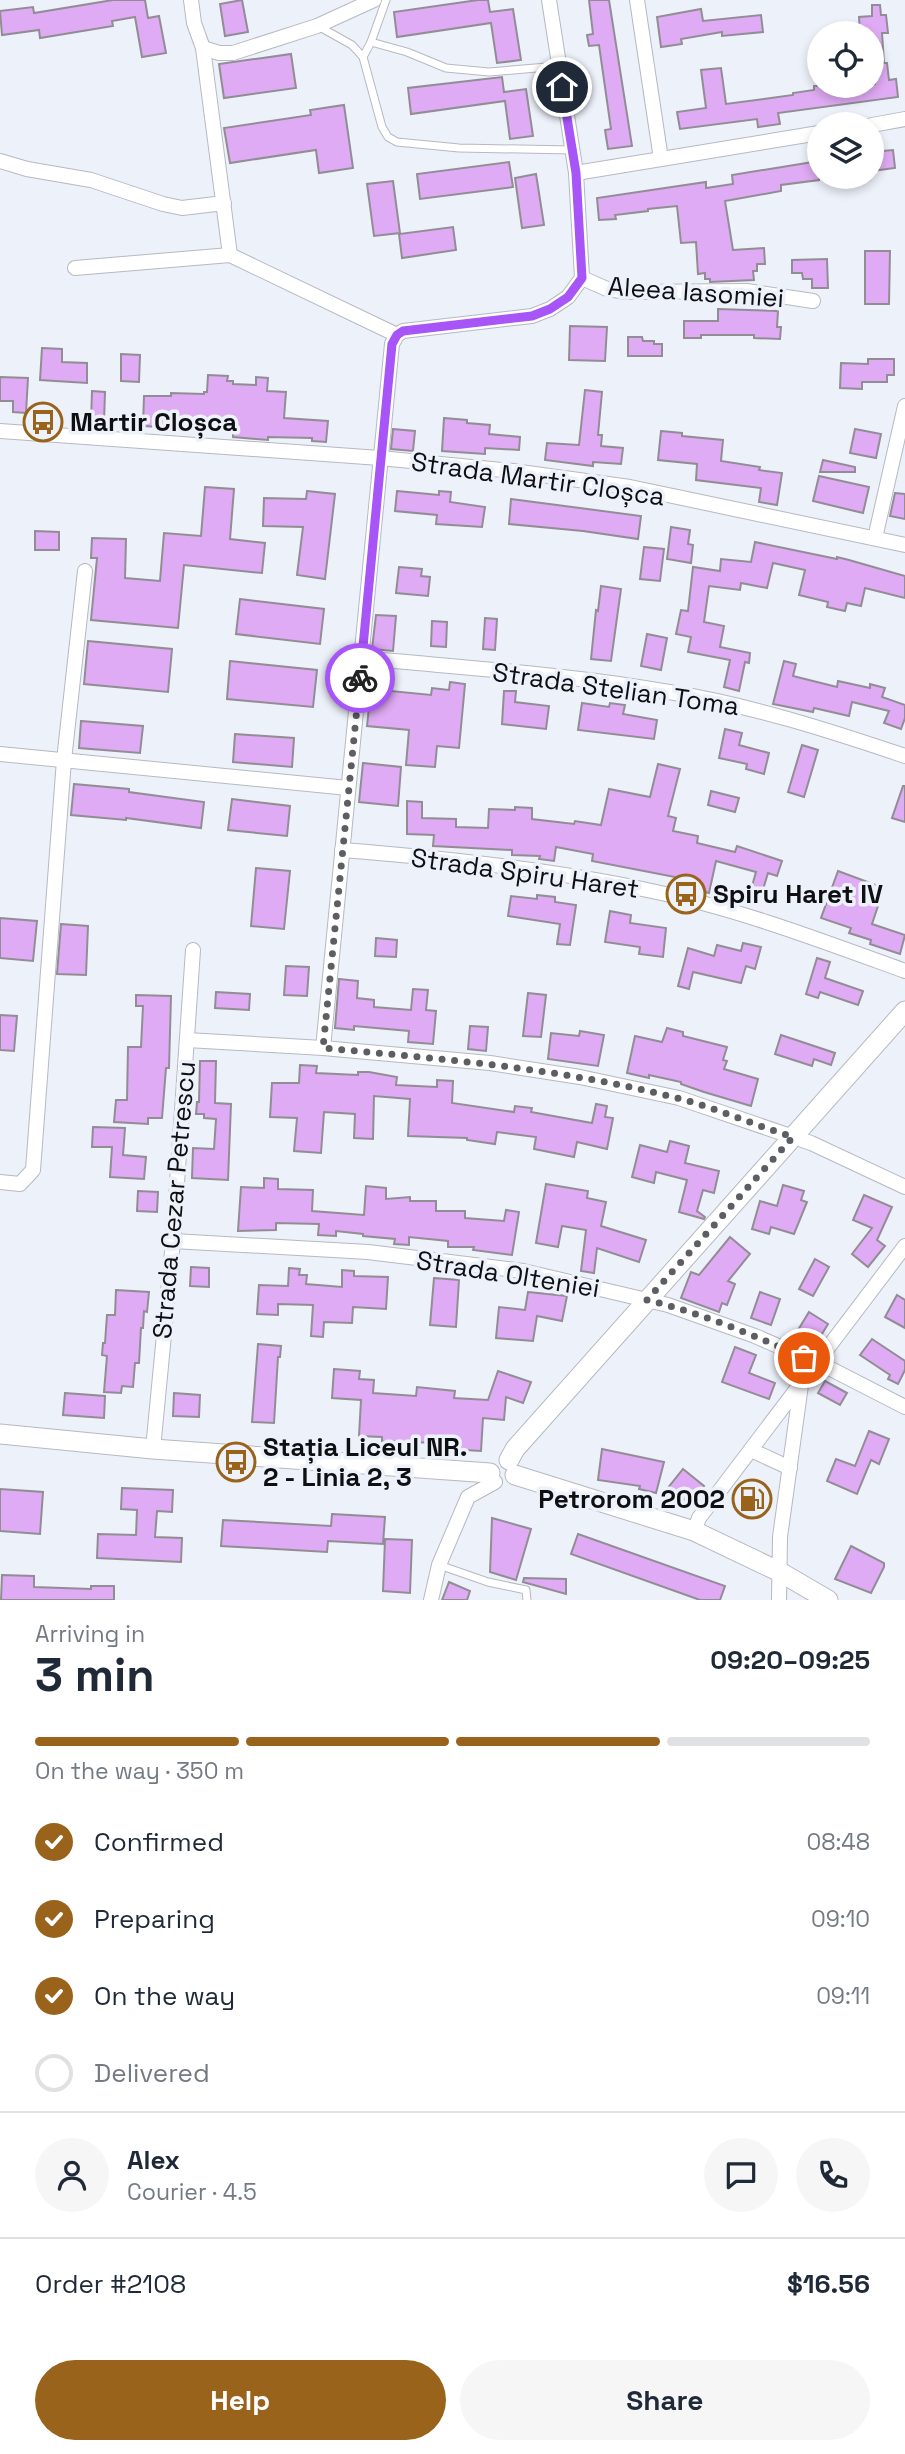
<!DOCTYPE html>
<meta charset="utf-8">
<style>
:root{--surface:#fff;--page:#f6f6f7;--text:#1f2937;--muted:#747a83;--line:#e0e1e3;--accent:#99631b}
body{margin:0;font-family:"Space Grotesk",sans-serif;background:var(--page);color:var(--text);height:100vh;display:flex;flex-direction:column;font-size:26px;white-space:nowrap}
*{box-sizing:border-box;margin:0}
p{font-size:23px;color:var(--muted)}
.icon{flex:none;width:38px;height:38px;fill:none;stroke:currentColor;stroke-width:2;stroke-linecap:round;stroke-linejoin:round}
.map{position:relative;height:1600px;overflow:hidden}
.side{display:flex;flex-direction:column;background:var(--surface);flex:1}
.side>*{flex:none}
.buttons{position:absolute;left:807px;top:21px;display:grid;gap:14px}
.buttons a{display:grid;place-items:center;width:77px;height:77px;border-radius:50%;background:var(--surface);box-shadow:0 4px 10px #0003;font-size:35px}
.pin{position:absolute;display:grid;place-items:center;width:60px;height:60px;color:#fff;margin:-30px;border:4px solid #fff;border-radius:50%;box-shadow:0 2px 7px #0007}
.courier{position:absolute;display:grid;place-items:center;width:70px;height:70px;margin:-35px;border:5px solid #a855f7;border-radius:50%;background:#fff;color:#222;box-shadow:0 2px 9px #0007}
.headline em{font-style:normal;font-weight:700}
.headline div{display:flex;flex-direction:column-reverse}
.headline{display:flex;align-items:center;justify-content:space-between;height:119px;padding:0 35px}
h1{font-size:46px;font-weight:700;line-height:52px}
.bar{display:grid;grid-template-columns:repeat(4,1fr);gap:10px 7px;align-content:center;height:84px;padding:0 35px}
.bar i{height:9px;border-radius:5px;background:var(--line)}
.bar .active{background:var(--accent)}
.bar p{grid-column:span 4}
.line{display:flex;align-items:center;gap:18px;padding:0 35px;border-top:2px solid var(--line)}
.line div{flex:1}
.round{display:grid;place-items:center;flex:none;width:74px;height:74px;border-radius:37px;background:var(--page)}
ol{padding:0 35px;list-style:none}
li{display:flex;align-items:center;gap:21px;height:77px}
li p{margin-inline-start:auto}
li .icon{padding:7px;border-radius:50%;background:var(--accent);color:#fff;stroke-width:4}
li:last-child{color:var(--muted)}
li i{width:38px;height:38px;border:4px solid var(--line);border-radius:50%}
.action{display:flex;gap:14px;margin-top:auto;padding:14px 35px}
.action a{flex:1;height:80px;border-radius:42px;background:var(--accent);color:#fff;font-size:28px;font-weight:700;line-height:80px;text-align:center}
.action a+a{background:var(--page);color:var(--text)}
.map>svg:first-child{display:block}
</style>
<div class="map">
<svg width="905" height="1600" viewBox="0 0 905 1600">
<rect width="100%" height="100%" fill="#edf1fa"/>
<!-- building -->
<g fill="#dfabf4" stroke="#928d94" stroke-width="2">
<polygon points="113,0 145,0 148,18 159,16 166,53 142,57 135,17 112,21 113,26 40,38 39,30 2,35 0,11 33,7 34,13"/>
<polygon points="242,0 248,32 225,36 220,4"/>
<polygon points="478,0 488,0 490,12 513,9 521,60 497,63 491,23 397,37 394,12"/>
<polygon points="589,0 609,0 632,146 608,149 605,130 611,129 599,45 589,46 587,35 593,34"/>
<polygon points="872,5 880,5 881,15 886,15 888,33 882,33 884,63 887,63 889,80 896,79 898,97 778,113 780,124 758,127 757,119 680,129 677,112 706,108 701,70 721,68 726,104 793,95 793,93 814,90 814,86 834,86 834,88 875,84 872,33 860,33 859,17 872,16"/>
<polygon points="701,9 703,21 761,15 763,32 722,36 722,32 681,39 682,44 661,47 657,17"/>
<polygon points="291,54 296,88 224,98 219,64"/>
<polygon points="502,77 504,92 526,89 533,136 510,139 505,101 411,114 408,88"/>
<polygon points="344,105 353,168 319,173 316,150 230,163 224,128 311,115 310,110"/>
<polygon points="893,150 895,168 872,171 872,152"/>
<polygon points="819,161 819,180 781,185 781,191 725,201 733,250 764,248 765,264 757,264 757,271 753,271 754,280 710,282 710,279 705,279 705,273 698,274 696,242 681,243 677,206 648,209 648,211 615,215 616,219 599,220 597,198 706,182 706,188 733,184 732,175"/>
<polygon points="509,162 513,187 420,199 417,174"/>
<polygon points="536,174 544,225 522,228 515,178"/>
<polygon points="393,181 400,233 374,236 367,184"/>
<polygon points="453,227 456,250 402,258 399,234"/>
<polygon points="865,251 890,251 889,304 865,304"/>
<polygon points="827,259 828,288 812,288 812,279 803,279 802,273 792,273 792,260"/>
<polygon points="718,309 778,311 777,327 781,327 780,339 754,338 754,335 701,335 701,338 684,338 684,321 718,321"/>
<polygon points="570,326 607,327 605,361 569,360"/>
<polygon points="628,337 642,337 643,341 654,341 654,344 662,344 662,356 628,356"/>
<polygon points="42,348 62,349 62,362 87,363 87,383 40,380"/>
<polygon points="121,354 140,355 139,382 121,381"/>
<polygon points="868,359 894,359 894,375 887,375 887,382 862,382 862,389 840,388 841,363 868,364"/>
<polygon points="208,375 228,376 227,381 233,381 233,384 256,385 256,377 268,378 267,391 286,392 284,418 328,421 326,442 312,441 312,438 268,437 268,440 256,439 233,437 233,431 143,426 144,396 171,396 171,393 204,394 204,392 207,392"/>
<polygon points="0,377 28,378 26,413 13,412 13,401 0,401"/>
<polygon points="585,390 602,392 598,435 602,435 601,446 623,448 621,464 593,462 593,466 545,460 547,443 579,445"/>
<polygon points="92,391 105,392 104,422 91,421"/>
<polygon points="444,418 467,420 467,423 490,425 489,434 520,437 519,450 485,448 485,454 442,451"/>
<polygon points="393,429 415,431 413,451 391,449"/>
<polygon points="855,429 881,434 876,458 850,453"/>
<polygon points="661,431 682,433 682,436 723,440 721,461 760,467 759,470 782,473 777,505 759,502 761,488 696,480 697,464 658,460"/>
<polygon points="823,460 855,467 855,472 820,472"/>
<polygon points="819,476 869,487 863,513 813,501"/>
<polygon points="205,487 234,489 230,539 265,543 262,573 184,565 178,628 91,620 97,558 91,558 92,538 126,539 125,578 160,581 164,533 201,536"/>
<polygon points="307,491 335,494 325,579 297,575 303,527 263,526 264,498 306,499"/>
<polygon points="397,491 439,495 439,491 451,492 450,502 485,507 482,527 436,524 437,515 395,511"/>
<polygon points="895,493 905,494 905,519 890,516"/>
<polygon points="511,499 641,516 638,539 583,531 509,524"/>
<polygon points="671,527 690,530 688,544 693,545 691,563 667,559"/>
<polygon points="35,531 59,532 59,550 35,550"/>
<polygon points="755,542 837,559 837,557 849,560 905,576 905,598 865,588 861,606 847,603 845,611 827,607 828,602 799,595 805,570 773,563 767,588 741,583 740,590 709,586 704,622 724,626 720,647 750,653 749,663 745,662 739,691 724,687 730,660 688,652 691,637 676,634 681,610 688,611 693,567 720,571 721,559 751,562"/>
<polygon points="644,547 664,549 660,581 640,579"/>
<polygon points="399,567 422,569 421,576 430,577 428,596 396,593"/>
<polygon points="601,586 621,589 611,661 591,659 596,610 598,611"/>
<polygon points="240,599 324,609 320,644 236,634"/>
<polygon points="376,615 396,616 393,651 372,649"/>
<polygon points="485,618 497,619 495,650 483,649"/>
<polygon points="432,621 447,622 446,647 431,646"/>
<polygon points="647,634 667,638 661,670 641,666"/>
<polygon points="88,641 172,649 168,692 84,684"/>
<polygon points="230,661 317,670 313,707 227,699"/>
<polygon points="784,661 796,664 793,676 837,687 838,681 870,688 870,684 885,688 882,697 905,705 905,718 901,729 884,723 889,711 852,702 849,716 814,708 813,712 773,704"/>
<polygon points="450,682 465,684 459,748 437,746 435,767 406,765 409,730 367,726 371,689 431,695 432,688 449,690"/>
<polygon points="504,691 516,691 515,702 549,706 546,729 502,724"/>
<polygon points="582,703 609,707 610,703 625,705 623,714 657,720 654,739 578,730"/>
<polygon points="81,721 143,726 140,753 79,748"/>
<polygon points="725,729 742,733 739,745 769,753 764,774 746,769 747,764 719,758"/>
<polygon points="235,734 294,738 292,767 233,762"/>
<polygon points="802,745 818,750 804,797 788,792"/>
<polygon points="363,763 401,767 398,806 359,802"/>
<polygon points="658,764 680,769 668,816 676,818 673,831 698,836 697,843 735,852 737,846 782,861 777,876 768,873 761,896 750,893 756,872 716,861 709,893 697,890 698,886 674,881 675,877 592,861 593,854 556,847 554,861 539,859 540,856 512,855 512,850 433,846 434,835 407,834 407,801 422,802 422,818 456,819 456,827 488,828 489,809 515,810 515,807 532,808 532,819 574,824 575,821 601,825 609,789 650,797"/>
<polygon points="74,784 129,789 129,792 204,802 201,828 126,818 126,820 71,815"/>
<polygon points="903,786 905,786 905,822 892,818"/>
<polygon points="711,791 739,798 735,812 708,805"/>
<polygon points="232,799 290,806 287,836 228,830"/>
<polygon points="256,868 290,871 284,929 251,926"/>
<polygon points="838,871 884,888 872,924 905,935 900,954 870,944 871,940 849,933 851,928 821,918"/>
<polygon points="537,895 555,897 555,902 576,905 570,945 557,944 560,924 508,916 511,896 537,899"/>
<polygon points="610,911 631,915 630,923 666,928 663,957 639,954 640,947 605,942"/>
<polygon points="0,918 37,921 33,961 0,958"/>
<polygon points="61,924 88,926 86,975 57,974"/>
<polygon points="376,938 397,940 396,957 375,956"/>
<polygon points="743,943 761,947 755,969 746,966 741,983 693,972 689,989 678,986 688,948 714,956 717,945 741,951"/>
<polygon points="817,958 830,962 825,978 863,991 858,1005 820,992 818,998 806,994"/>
<polygon points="286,966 309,967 307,996 284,995"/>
<polygon points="339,979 358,981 357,998 374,1000 374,1007 411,1010 413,989 428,990 426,1010 436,1011 433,1044 408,1042 409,1031 354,1026 354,1030 335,1028"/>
<polygon points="216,992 250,994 249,1010 215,1008"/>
<polygon points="528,993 546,995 541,1037 523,1036"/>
<polygon points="136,995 171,996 169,1068 166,1068 162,1118 148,1118 148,1124 114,1122 116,1100 127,1100 128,1047 141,1047 143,1006 136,1006"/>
<polygon points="0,1015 17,1016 14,1051 0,1050"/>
<polygon points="470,1026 488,1027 486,1051 468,1049"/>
<polygon points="667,1028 683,1032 683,1036 727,1047 723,1060 727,1061 724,1069 758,1079 751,1106 704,1092 681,1084 681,1082 649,1075 649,1078 627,1073 635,1036 662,1042"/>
<polygon points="580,1031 604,1035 598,1066 548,1059 551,1033 579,1036"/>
<polygon points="781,1035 835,1053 831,1065 814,1059 812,1066 775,1054"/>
<polygon points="200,1061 216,1061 215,1103 231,1104 228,1180 192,1178 193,1148 214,1149 216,1119 204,1118 204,1114 196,1114 197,1102 199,1102"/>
<polygon points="300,1065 317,1066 316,1073 358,1075 358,1072 369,1072 397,1077 396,1085 437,1087 437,1080 453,1081 452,1103 514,1112 515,1106 532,1108 531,1112 592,1123 596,1104 607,1106 605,1117 613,1118 607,1149 577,1142 574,1157 534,1149 536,1137 497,1132 495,1144 467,1140 467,1138 408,1136 410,1099 374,1096 373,1139 354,1138 355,1114 324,1112 321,1153 294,1151 297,1118 270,1117 272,1083 299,1083"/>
<polygon points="93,1127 125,1128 123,1155 146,1157 144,1179 110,1177 112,1147 92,1147"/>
<polygon points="670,1141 689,1146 685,1163 719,1171 714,1193 703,1190 697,1211 705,1217 704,1219 679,1212 687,1180 656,1172 654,1183 632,1177 640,1145 667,1152"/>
<polygon points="264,1178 278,1179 278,1189 313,1190 312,1211 364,1215 366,1186 386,1188 386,1199 410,1197 410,1201 436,1201 436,1211 465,1211 465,1218 504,1221 506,1210 519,1212 512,1255 473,1250 474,1247 448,1247 448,1241 409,1237 409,1245 394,1244 395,1239 363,1236 363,1234 336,1231 336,1236 318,1235 319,1224 276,1223 276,1230 238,1231 241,1187 264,1188"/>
<polygon points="546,1184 588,1191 587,1198 606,1202 601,1226 646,1240 639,1262 597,1248 594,1273 581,1271 586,1230 562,1226 558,1247 536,1243"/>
<polygon points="783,1185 804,1191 801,1200 807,1202 794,1234 771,1227 769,1234 752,1229 760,1201 777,1206"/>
<polygon points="138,1191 158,1192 157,1212 137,1211"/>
<polygon points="864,1195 892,1207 877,1240 885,1246 868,1267 852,1254 872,1228 853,1220"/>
<polygon points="730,1237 750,1254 728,1281 735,1284 727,1305 722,1303 719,1312 681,1298 691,1272 699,1275"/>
<polygon points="815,1259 829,1267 813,1296 799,1289"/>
<polygon points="191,1267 209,1268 209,1287 190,1286"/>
<polygon points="289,1268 300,1269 299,1275 307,1275 306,1284 342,1287 342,1270 354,1271 354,1276 388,1277 386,1309 353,1307 352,1323 324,1322 323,1337 311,1336 313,1305 278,1304 278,1315 257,1314 259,1285 288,1286"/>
<polygon points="434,1278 459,1280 456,1327 430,1325"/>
<polygon points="116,1290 149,1292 147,1312 144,1311 143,1328 141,1328 139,1363 135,1363 133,1387 122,1386 121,1393 104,1392 107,1356 102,1355 103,1343 105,1343 107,1315 115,1315"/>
<polygon points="528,1292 567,1296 562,1321 537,1316 533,1341 496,1338 499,1307 525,1310"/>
<polygon points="760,1292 780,1299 771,1325 751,1318"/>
<polygon points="897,1295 905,1300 905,1328 885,1317"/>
<polygon points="809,1312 828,1324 814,1347 795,1335"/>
<polygon points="872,1339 905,1361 905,1370 898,1384 888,1379 890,1375 860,1355"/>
<polygon points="258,1344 281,1346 280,1357 278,1357 274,1423 252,1422"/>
<polygon points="735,1347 756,1355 749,1373 775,1383 769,1399 722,1382"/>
<polygon points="334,1369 360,1371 359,1379 374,1380 373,1393 416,1396 417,1387 455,1391 454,1398 488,1400 498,1371 531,1382 523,1403 506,1397 504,1420 483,1418 481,1451 464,1450 438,1447 438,1443 382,1441 382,1437 359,1436 361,1400 332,1398"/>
<polygon points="825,1381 847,1393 840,1405 818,1393"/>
<polygon points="65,1393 105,1396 104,1418 63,1415"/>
<polygon points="174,1393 200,1395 199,1417 173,1416"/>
<polygon points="869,1431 889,1439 879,1464 871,1460 857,1494 827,1481 836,1459 855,1466"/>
<polygon points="602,1449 664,1462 656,1493 639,1489 640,1486 598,1480"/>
<polygon points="683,1469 704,1486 690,1504 684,1499 678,1506 663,1494"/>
<polygon points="122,1488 173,1490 172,1512 157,1511 155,1537 182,1538 181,1562 97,1558 98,1534 136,1535 137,1510 121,1509"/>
<polygon points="0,1489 43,1492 40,1534 0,1531"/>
<polygon points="332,1514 385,1517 383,1544 328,1541 327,1552 221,1546 223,1520 331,1526"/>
<polygon points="492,1518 531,1529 516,1580 490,1572"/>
<polygon points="578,1534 725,1586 720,1600 700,1600 571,1554"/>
<polygon points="385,1539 412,1540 410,1593 383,1591"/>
<polygon points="851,1546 884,1563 884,1567 871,1593 835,1579"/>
<polygon points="2,1575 34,1576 34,1587 91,1589 91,1586 114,1586 114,1600 1,1600"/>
<polygon points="524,1578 566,1579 566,1594 523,1582"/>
<polygon points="449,1582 470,1591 467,1600 442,1600"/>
</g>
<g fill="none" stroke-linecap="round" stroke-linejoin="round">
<defs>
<g id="service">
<polyline points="318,26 352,45 363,57 382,127 388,137 397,142 459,148 572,150"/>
<polyline points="371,42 407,52 446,68 489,72 559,66"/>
<polyline points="363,57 371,42 386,0"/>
<polyline points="439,1565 488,1582 526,1590 527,1600"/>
</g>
<g id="minor">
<polyline points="191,0 194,23 203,48 230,255 397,335"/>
<polyline points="637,0 661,159"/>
<polyline points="203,48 219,53 233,53 317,26 374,0"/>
<polyline points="872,125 905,119"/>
<polyline points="0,161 27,169 91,180 163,204 182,208 224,203"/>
<polyline points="576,173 819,133"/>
<polyline points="75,268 230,255"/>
<polyline points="582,278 607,289 627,292 747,291 813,301"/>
<polyline points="0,431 380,458 513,471 630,487 905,545"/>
<polyline points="875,538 905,406"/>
<path d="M362,658C465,668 568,674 669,692C750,705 828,730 905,756"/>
<polyline points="0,754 348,788"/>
<path d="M342,850C445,858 547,869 647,890C736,908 820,940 905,971"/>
<polyline points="187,1040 323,1048 490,1063 580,1077 679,1098 811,1143 905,1187"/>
<polyline points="323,1048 392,344 397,335 403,331 532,316 550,309 568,297 582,278 576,173 549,0"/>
<polyline points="0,1182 20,1184 33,1170 64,760 85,571"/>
<polyline points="173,1241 368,1252 523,1271 668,1305 755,1336 833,1370 905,1407"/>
<polyline points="153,1449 173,1241 193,950"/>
<polyline points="751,1450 790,1468"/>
<polyline points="694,1531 699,1518 905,1246"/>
<polyline points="431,1600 439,1565 468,1497 495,1482"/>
<polyline points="779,1600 780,1537 801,1385"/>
</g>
<g id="secondary">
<polyline points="0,1434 153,1449 490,1473"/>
<polyline points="509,1460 515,1449 905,1011"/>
<polyline points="515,1475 694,1531 780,1572 828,1600"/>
</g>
</defs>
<!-- service casing -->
<use href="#service" stroke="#b6b9c1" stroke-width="9"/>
<!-- minor casing -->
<use href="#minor" stroke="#b6b9c1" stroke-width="16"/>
<!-- secondary casing -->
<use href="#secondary" stroke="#b6b9c1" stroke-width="21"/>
<!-- service -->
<use href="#service" stroke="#fff" stroke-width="7"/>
<!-- minor -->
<use href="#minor" stroke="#fff" stroke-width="14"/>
<!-- secondary -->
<use href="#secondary" stroke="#fff" stroke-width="19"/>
</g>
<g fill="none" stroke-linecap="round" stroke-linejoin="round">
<!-- done -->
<path stroke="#5c5e63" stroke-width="7" stroke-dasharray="0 12.6" d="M360,678L323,1048C442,1059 560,1068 677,1098C716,1108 754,1125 793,1137L647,1300C701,1313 754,1335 804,1358"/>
<!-- route -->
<polyline stroke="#a855f7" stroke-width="9" points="360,678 392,344 397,335 403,331 532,316 550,309 568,297 582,278 576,173 562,87"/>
</g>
<!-- icons -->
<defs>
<symbol id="bus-ring" viewBox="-11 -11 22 22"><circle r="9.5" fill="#edf1fa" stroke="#99631b" stroke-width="1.5"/><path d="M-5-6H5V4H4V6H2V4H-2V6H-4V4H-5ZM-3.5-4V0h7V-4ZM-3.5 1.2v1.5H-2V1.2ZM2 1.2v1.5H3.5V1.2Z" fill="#99631b"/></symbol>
<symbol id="fuel-ring" viewBox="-11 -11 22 22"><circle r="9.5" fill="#edf1fa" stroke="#99631b" stroke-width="1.5"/><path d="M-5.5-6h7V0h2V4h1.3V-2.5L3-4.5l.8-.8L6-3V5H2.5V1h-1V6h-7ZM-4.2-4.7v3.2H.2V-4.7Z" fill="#99631b"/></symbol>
</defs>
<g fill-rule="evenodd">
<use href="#bus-ring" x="21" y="400" width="44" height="44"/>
<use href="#bus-ring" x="664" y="872" width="44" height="44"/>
<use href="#bus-ring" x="214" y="1440" width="44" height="44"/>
<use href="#fuel-ring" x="730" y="1477" width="44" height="44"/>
</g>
<g text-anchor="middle" stroke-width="7" stroke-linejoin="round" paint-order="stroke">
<!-- street labels -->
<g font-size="26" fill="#0e0f12" stroke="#edf1fa">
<text transform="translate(696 292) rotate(4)" y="9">Aleea Iasomiei</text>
<text transform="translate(538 479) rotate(8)" y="9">Strada Martir Cloșca</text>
<text transform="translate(616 689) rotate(8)" y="9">Strada Stelian Toma</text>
<text transform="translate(525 873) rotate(8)" y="9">Strada Spiru Haret</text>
<text transform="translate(174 1200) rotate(-85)" y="9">Strada Cezar Petrescu</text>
<text transform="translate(508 1274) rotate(9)" y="9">Strada Olteniei</text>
</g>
<!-- poi labels -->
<g font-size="26" font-weight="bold" fill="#0e0f12" stroke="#edf1fa" text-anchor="start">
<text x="70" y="431">Martir Cloșca</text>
<text x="713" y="903">Spiru Haret IV</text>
<text x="263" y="1456">Stația Liceul NR.<tspan x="263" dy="30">2 - Linia 2, 3</tspan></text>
<text x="725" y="1508" text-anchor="end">Petrorom 2002</text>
</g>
</g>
</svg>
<div class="buttons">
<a><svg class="icon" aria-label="locate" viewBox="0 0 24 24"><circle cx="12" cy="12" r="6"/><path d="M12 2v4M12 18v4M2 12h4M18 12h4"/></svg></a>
<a><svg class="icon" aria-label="layers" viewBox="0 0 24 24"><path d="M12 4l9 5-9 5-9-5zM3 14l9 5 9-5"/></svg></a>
</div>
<div class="pin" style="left:804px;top:1358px;background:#ea580c"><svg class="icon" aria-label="bag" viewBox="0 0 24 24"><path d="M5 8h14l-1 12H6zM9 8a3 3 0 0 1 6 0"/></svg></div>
<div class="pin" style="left:562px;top:87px;background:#1f2937"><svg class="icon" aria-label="home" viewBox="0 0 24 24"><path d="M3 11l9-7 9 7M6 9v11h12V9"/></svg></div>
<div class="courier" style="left:360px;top:678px"><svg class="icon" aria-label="bike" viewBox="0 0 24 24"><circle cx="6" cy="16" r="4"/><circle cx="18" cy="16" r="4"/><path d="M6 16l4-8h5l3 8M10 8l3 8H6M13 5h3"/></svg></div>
</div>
<section class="side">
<div class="headline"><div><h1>3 min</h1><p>Arriving in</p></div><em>09:20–09:25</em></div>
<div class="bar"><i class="active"></i><i class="active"></i><i class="active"></i><i></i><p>On the way · 350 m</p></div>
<ol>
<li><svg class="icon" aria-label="check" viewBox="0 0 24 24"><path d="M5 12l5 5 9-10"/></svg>Confirmed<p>08:48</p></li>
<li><svg class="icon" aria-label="check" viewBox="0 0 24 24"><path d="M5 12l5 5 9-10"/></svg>Preparing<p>09:10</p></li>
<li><svg class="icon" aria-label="check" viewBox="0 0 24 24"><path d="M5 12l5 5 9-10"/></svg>On the way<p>09:11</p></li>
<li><i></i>Delivered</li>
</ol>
<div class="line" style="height:126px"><a class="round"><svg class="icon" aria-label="person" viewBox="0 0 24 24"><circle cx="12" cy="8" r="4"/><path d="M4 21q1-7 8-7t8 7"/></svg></a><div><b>Alex</b><p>Courier · 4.5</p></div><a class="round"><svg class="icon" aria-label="chat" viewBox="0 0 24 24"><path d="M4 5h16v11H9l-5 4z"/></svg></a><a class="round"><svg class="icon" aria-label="phone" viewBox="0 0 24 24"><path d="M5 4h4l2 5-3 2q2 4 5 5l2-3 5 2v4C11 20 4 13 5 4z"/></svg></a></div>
<div class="line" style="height:91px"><div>Order #2108</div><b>$16.56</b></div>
<div class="action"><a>Help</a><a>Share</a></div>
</section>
